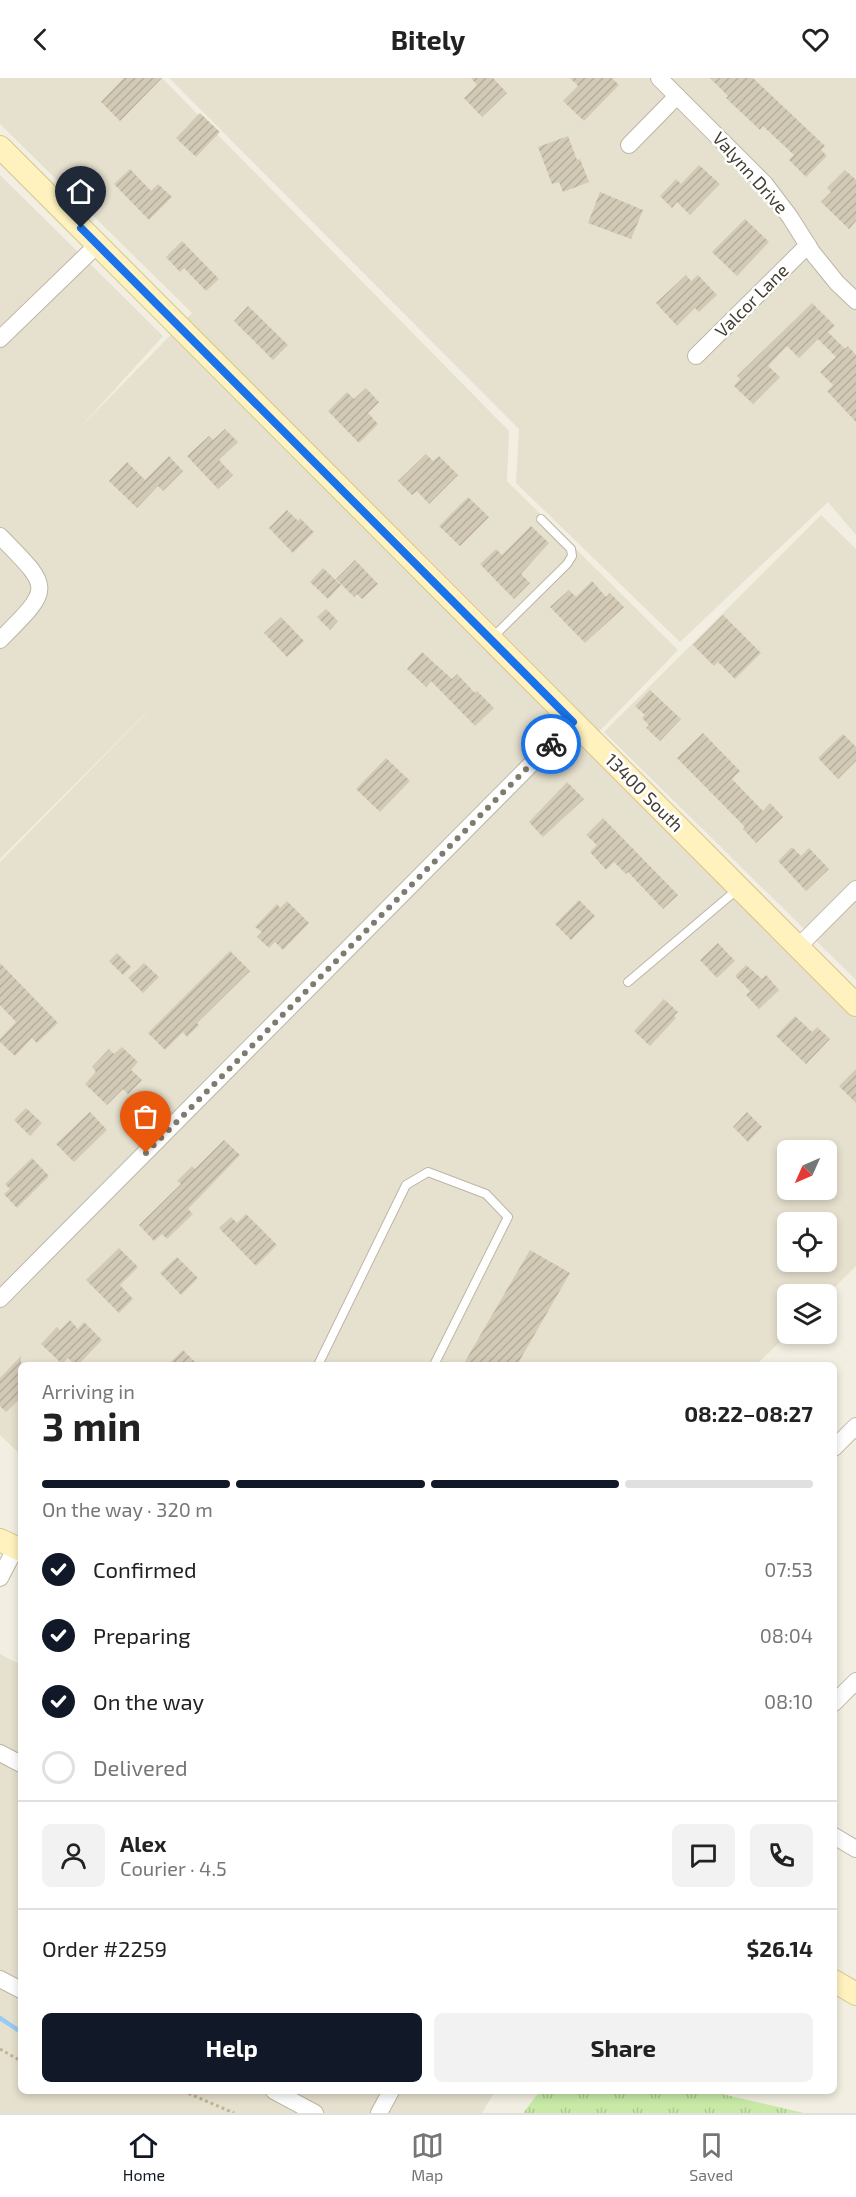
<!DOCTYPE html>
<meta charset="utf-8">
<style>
:root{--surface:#fff;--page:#f2f2f2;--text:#222;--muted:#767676;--line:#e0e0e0;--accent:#111827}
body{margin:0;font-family:"Exo 2",sans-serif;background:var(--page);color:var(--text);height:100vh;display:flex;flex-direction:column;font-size:22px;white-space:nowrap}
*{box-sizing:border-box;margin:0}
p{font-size:20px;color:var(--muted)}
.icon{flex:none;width:33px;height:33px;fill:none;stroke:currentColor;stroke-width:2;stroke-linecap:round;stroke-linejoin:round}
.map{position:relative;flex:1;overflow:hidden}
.panel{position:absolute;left:18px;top:1284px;width:819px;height:732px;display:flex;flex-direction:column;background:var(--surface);border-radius:9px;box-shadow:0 3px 9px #0003}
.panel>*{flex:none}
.needle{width:39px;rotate:225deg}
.controls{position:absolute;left:777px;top:1062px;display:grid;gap:12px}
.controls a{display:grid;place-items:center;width:60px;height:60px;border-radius:9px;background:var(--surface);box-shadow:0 3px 9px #0003;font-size:30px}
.pin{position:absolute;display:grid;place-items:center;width:51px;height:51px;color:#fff;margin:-62px -26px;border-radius:50% 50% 50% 0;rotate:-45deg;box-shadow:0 0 6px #0007}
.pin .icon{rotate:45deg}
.courier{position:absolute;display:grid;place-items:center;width:60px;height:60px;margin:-30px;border:4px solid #1a73e8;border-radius:50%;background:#fff;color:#222;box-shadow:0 2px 8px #0007}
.headline em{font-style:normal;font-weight:700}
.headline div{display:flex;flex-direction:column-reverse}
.headline{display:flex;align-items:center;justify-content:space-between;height:102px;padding:0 24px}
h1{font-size:39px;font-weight:700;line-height:45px}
.bar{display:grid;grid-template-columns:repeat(4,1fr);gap:9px 6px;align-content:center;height:72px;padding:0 24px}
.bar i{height:8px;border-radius:4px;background:var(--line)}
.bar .selected{background:var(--accent)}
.bar p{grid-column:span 4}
.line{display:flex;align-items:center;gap:15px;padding:0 24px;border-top:2px solid var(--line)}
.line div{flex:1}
.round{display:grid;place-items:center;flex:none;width:63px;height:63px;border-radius:9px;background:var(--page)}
ol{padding:0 24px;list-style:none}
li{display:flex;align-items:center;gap:18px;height:66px}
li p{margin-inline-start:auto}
li .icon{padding:6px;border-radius:50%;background:var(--accent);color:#fff;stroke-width:4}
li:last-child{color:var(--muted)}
li i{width:33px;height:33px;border:3px solid var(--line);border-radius:50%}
.primary-button{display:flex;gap:12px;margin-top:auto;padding:12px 24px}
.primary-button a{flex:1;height:69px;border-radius:9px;background:var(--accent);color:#fff;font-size:24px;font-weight:700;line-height:69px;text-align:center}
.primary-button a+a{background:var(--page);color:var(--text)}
header{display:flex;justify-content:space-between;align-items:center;height:78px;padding:0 24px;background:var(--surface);font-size:27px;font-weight:700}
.dock{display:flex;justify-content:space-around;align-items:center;height:84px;border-top:2px solid var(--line);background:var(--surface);font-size:16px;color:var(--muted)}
.dock a{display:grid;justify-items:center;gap:3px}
.dock .selected{color:var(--accent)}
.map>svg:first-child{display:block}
</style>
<header><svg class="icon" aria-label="back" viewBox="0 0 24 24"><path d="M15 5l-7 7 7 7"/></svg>Bitely<svg class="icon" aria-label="heart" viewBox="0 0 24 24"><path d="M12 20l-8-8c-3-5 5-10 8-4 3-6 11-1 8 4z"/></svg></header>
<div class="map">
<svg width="856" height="2035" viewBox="0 0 856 2035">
<defs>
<pattern id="grass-tufts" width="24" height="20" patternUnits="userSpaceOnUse" patternTransform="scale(1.5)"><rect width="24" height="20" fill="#c8eaa6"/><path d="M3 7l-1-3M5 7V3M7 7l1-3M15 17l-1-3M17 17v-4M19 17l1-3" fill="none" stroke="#adca8f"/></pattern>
<pattern id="building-hatch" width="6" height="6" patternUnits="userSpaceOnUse" patternTransform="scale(1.5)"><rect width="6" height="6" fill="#d3cab6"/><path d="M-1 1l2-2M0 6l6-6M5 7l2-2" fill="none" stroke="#b6ae9d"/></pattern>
</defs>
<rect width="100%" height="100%" fill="#f2eee1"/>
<!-- residential -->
<g fill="#e6e0ce" fill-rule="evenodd">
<path d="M0,0H162L509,353L507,403L678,572L586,667L856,940V1188L827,1217L788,1216V1256L756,1287H21V1377L0,1357V784L174,607L0,781V97L163,258L79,351L192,235L0,46ZM788,1072H826V1112H788ZM788,1144H826V1184H788Z"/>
<polygon points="169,0 856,0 856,457 828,424 680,564 516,405 519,351"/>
<polygon points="821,437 856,471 856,902 604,654"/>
<polygon points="0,1576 21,1587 21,2013 495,2013 482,2035 0,2035"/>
</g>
<!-- grass -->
<polygon fill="url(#grass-tufts)" points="540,2013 709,2013 804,2035 523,2035"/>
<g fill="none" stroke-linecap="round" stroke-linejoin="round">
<!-- stream -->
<polyline stroke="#97caf5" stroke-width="4.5" points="0,1940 21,1954"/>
</g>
<!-- building -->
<g fill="url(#building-hatch)">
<polygon points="124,0 162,0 120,43 101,24"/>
<polygon points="471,0 493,0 507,15 482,39 464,20 477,7"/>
<polygon points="570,0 612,0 619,7 584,43 563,23 578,8"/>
<polygon points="710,0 753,0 825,68 821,72 827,78 806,99 789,82 794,77 763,48 760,52 726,20 728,18"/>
<polygon points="200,35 220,54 196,79 176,60"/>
<polygon points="568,58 577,82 580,81 589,104 563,114 559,104 552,106 538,69"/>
<polygon points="699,87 720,106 690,137 677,124 672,130 660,118 676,101 681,106"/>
<polygon points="130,91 151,113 158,106 172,119 149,142 114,106"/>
<polygon points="845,92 856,102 856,143 849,151 821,124 831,114 827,110"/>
<polygon points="600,114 643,132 631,161 588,145"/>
<polygon points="745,141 769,164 737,198 712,174"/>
<polygon points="182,163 219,201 206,213 184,190 180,194 166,179"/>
<polygon points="686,197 691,203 698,197 717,217 699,234 695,230 677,248 656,225"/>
<polygon points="812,225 835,248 828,254 845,271 848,268 856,277 856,344 827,313 833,307 820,294 836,279 818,261 799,280 787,268 768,288 780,299 753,326 734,308 740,301 737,298"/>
<polygon points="248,228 288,267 273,282 234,243"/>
<polygon points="366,310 379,324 368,335 378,346 359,365 328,333 347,314 354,321"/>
<polygon points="225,351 238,364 219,382 233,397 218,411 187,378 209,358 213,362"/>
<polygon points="426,376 433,383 439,378 458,397 429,426 417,413 412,417 398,403"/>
<polygon points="169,378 183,393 163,413 158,408 137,430 109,403 127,384 145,402"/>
<polygon points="468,419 489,439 460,468 439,448"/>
<polygon points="287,432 298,443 300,440 314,454 293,475 269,450"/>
<polygon points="531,448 549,465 521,496 530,505 514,521 480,486 496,471 502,477"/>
<polygon points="355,482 378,506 362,521 357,516 354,519 336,501"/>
<polygon points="323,490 341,507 328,521 310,504"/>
<polygon points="592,503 606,519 610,515 624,529 585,565 550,529 569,512 576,519"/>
<polygon points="326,531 338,543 330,552 317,539"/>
<polygon points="723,537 761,575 735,601 718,584 714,588 693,567"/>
<polygon points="281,539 304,563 287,579 264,555"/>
<polygon points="422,574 452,601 457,596 475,615 477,613 494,630 475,648 431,603 426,609 407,591"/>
<polygon points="650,612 681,641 660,663 646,650 649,647 642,640 645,637 635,628"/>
<polygon points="703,655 740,693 732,701 763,733 770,725 783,739 756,765 743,751 745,749 677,680"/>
<polygon points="843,656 856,669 856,683 838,701 818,680"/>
<polygon points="386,680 410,703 380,734 356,711"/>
<polygon points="567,704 584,721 543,759 529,744"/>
<polygon points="603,740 678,817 663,831 628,794 626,796 614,784 606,792 590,774 597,767 586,757"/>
<polygon points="792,769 801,778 809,770 829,791 806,813 778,783"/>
<polygon points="579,822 595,838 571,862 555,846"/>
<polygon points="287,823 309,845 283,872 275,864 269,870 257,859 262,854 255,849 277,826 280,830"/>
<polygon points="718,865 735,883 717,900 700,882"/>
<polygon points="230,873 250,893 197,945 199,947 187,959 183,954 165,972 148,955"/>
<polygon points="117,875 131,889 123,897 109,883"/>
<polygon points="0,885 58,945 37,965 32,960 15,978 0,964 0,961 16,944 0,927"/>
<polygon points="144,885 159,899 143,915 128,900"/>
<polygon points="746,887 762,901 766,897 779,912 759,931 746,917 750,913 735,898"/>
<polygon points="664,921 678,934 674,938 676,940 650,968 634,953"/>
<polygon points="795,938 812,954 817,949 830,961 806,986 776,958"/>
<polygon points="122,969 138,984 131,992 142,1002 128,1016 123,1011 107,1027 85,1006 96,994 92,989 109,971 114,976"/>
<polygon points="856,991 856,1025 839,1008"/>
<polygon points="26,1030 42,1045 30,1058 14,1042"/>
<polygon points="90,1034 107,1052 74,1084 56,1066"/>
<polygon points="747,1034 762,1049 748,1064 733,1049"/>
<polygon points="224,1062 240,1077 188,1131 193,1136 167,1161 162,1156 154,1163 139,1147 181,1106 177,1103 192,1088 195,1091"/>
<polygon points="32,1080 49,1098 17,1130 4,1116 10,1111 5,1106"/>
<polygon points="246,1136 277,1167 256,1188 219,1150 231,1139 237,1145"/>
<polygon points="119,1170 138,1189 120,1207 133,1221 119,1235 86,1202"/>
<polygon points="530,1172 570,1195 517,1287 463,1287"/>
<polygon points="177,1179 198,1200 181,1217 160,1195"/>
<polygon points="70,1242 78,1251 84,1244 102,1262 78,1287 75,1287 68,1280 62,1286 41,1266 57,1249 60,1252"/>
<polygon points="183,1272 198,1287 168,1287"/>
<polygon points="21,1278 21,1319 6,1334 0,1328 0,1300"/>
</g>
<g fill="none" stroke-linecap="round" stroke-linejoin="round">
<defs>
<g id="lane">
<polyline points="491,561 567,486 572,478 571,471 541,441"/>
<polyline points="628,904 739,810"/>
<polyline points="318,1287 406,1107 428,1094 486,1116 508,1139 434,1287"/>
</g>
<g id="street">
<polyline points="659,0 765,106 790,139 812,174 837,205 856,223"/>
<polyline points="629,67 677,18"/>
<polyline points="0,261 97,167"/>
<polyline points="696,278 808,167"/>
<path d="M0,458C52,511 53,509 0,562"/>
<polyline points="798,869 856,811"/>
<polyline points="0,1221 573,644"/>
<polyline points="834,1370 856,1348"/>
<polyline points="0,1500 16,1469"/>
<polyline points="834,1625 856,1603"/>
<polyline points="0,1675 21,1686"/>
<polyline points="834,1758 856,1771"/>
<polyline points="0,1901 21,1912"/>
<polyline points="274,2013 315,2035"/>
<polyline points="379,2035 391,2013"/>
</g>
<g id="secondary">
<polyline points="0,69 856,927"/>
<polyline points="0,1462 21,1472"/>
<polyline points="834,1903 856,1916"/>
</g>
</defs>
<!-- lane casing -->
<use href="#lane" stroke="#bdb6a4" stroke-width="10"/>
<!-- street casing -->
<use href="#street" stroke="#bdb6a4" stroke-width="18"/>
<!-- secondary casing -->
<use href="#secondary" stroke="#d5c68c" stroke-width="24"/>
<!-- path -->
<g stroke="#c1b393" stroke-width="3" stroke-dasharray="3 3" stroke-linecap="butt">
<polyline points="0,1971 21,1983"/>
<polyline points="183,2013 234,2035"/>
</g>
<!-- lane -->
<use href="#lane" stroke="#fff" stroke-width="8"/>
<!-- street -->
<use href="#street" stroke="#fff" stroke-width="16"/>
<!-- secondary -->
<use href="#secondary" stroke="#fff2be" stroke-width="22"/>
</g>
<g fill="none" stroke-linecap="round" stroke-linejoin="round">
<!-- done -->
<polyline stroke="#807b6f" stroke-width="6" stroke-dasharray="0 10.8" points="146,1075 551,666"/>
<!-- route -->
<polyline stroke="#1a73e8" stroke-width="8" points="81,150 573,644 551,666"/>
</g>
<g text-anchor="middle" stroke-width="5" stroke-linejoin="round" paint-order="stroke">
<!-- street labels -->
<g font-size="18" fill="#433d32" stroke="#fff">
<text transform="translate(750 95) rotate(48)" y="6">Valynn Drive</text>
<text transform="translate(752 223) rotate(-45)" y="6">Valcor Lane</text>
<text transform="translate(644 715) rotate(45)" y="6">13400 South</text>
</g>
</g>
</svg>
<div class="controls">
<a><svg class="needle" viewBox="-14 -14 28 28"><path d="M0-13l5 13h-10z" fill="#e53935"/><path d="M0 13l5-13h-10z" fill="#767676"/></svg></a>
<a><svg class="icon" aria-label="locate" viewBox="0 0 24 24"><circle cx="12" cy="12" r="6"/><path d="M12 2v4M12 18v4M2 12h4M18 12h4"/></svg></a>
<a><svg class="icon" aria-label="layers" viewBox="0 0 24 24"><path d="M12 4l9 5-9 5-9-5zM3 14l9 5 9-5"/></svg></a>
</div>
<div class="pin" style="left:146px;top:1075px;background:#ea580c"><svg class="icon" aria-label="bag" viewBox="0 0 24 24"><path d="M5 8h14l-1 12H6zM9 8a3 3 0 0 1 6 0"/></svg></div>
<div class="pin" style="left:81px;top:150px;background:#1f2937"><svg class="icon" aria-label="home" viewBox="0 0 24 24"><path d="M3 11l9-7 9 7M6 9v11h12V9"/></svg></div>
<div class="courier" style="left:551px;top:666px"><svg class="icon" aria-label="bike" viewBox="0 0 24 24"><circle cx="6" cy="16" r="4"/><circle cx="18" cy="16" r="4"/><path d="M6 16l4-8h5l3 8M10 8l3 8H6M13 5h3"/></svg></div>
<section class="panel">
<div class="headline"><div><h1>3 min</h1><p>Arriving in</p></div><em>08:22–08:27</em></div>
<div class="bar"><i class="selected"></i><i class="selected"></i><i class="selected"></i><i></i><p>On the way · 320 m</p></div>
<ol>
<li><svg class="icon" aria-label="check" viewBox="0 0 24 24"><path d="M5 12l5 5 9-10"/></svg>Confirmed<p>07:53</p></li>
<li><svg class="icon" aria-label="check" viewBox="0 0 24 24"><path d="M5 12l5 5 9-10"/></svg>Preparing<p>08:04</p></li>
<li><svg class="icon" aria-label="check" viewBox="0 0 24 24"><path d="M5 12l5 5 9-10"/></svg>On the way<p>08:10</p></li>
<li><i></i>Delivered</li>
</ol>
<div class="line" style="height:108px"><a class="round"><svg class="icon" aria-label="person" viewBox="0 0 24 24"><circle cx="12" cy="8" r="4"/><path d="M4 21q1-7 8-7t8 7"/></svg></a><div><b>Alex</b><p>Courier · 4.5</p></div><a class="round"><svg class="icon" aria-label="chat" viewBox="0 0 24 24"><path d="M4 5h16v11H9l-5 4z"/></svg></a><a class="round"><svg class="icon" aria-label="phone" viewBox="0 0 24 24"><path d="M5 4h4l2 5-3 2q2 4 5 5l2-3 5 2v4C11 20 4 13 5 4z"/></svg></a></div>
<div class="line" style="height:78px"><div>Order #2259</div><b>$26.14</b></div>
<div class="primary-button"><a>Help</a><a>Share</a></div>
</section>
</div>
<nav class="dock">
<a class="selected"><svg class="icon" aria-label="home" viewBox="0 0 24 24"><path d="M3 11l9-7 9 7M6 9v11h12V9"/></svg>Home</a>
<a><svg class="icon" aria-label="map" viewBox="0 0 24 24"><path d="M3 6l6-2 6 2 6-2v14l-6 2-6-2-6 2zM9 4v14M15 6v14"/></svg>Map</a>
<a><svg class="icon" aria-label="saved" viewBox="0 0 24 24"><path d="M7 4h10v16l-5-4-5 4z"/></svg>Saved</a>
</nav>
